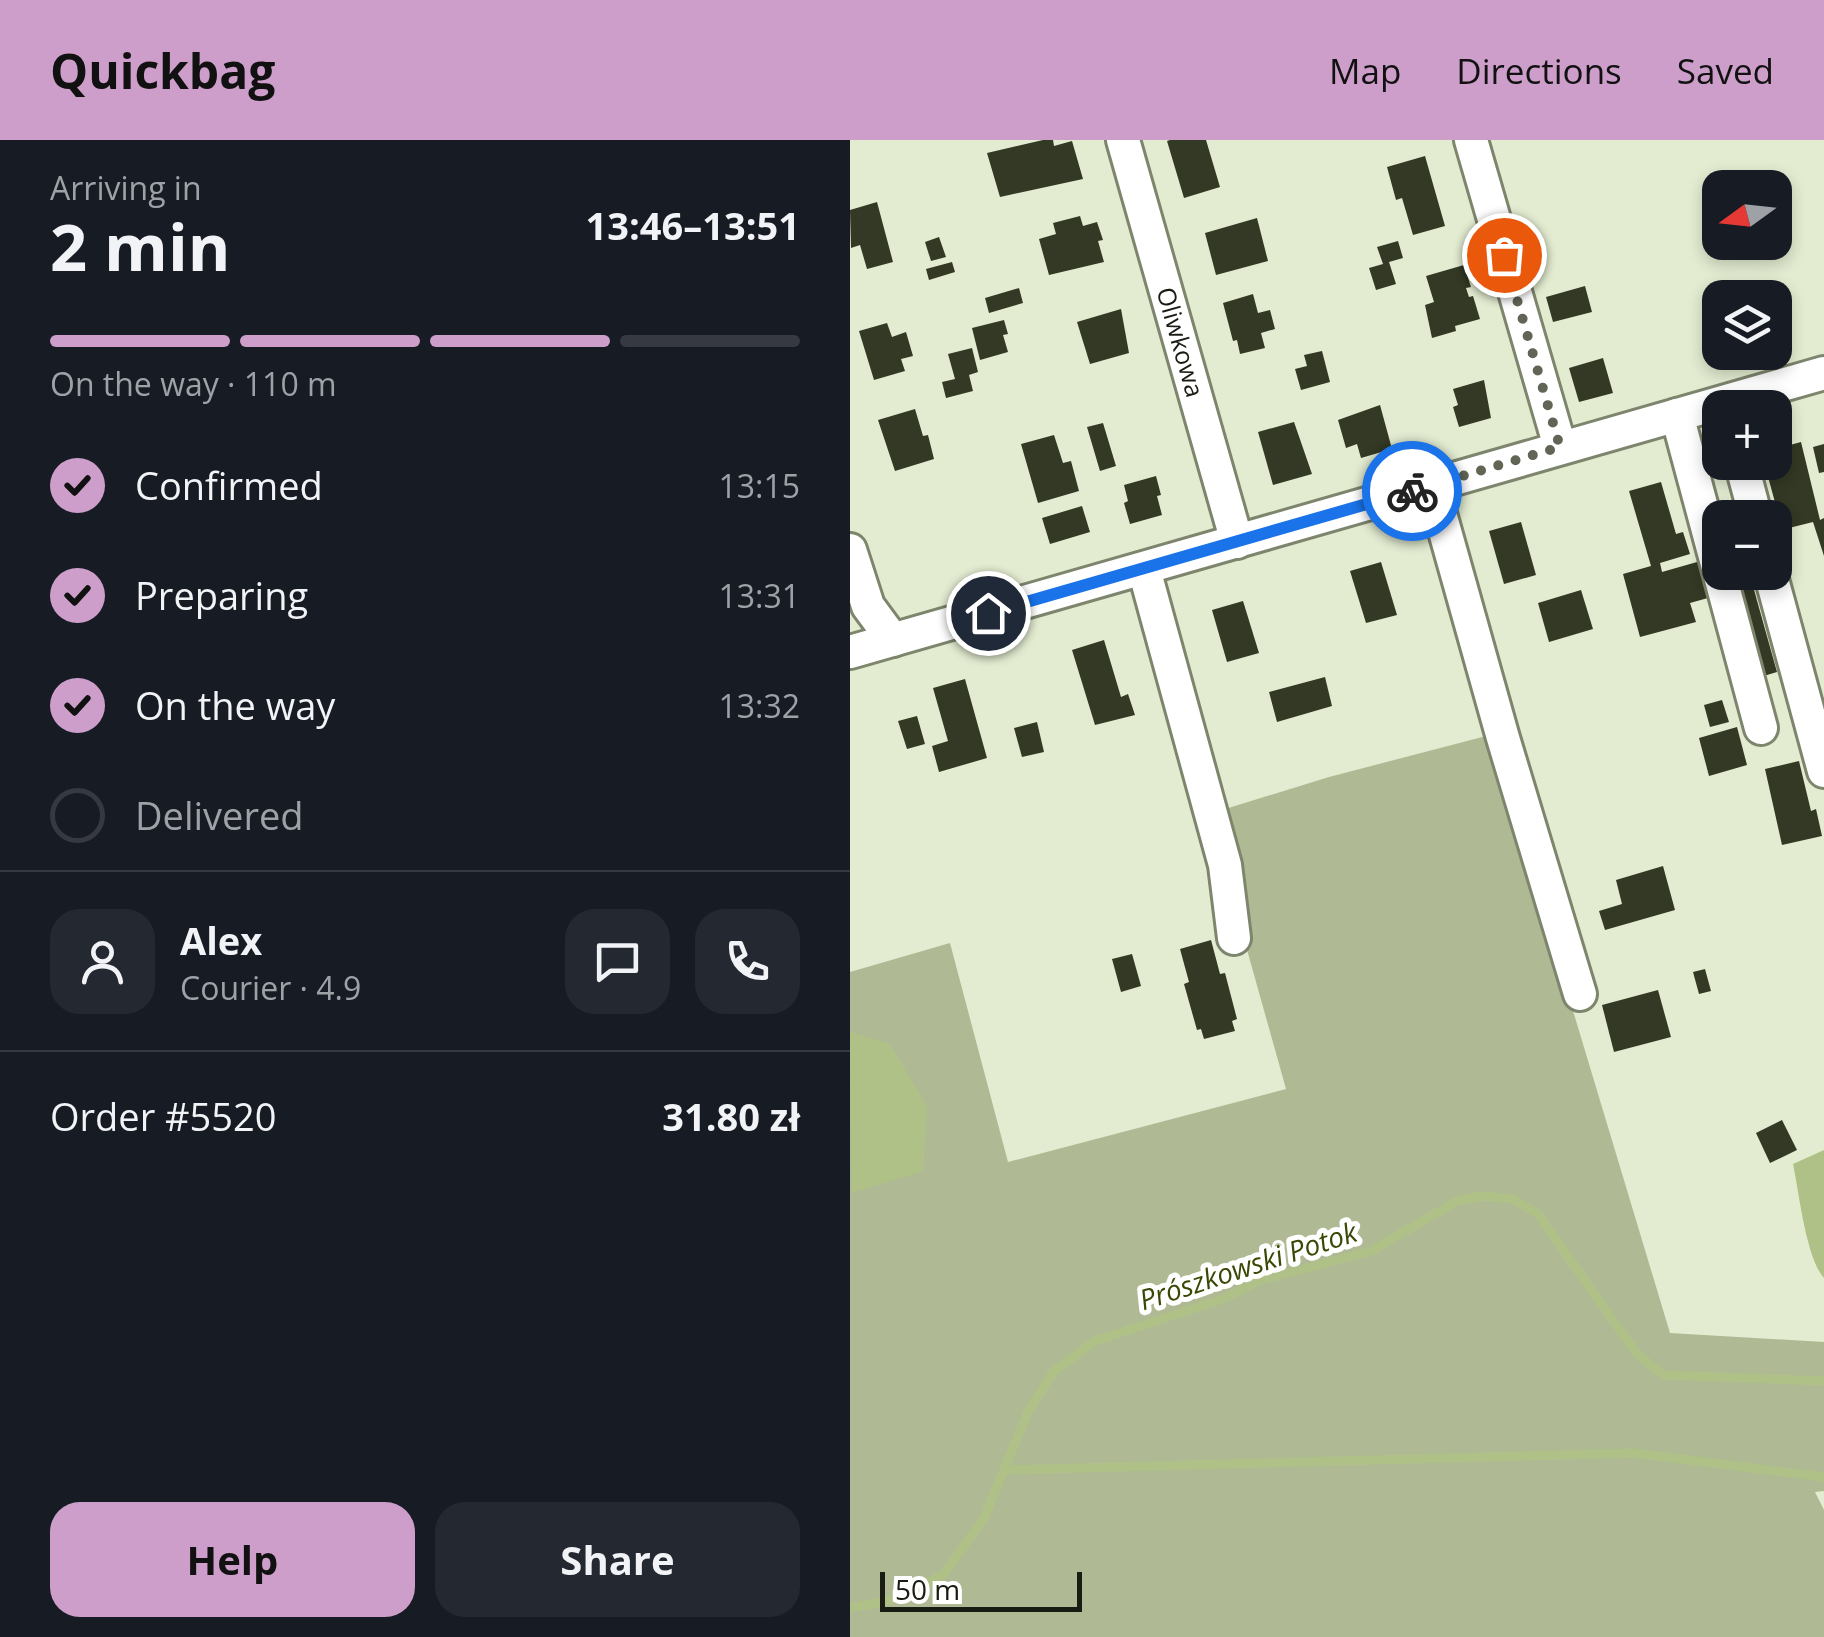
<!DOCTYPE html>
<meta charset="utf-8">
<style>
:root{--surface:#171b24;--page:#242831;--text:#f1f3f6;--muted:#9ea1a6;--line:#363941;--accent:#ce9ecb}
body{margin:0;font-family:"Open Sans",sans-serif;background:var(--page);color:var(--text);height:100vh;display:flex;flex-direction:column;font-size:38px;white-space:nowrap}
*{box-sizing:border-box;margin:0}
p{font-size:32px;color:var(--muted)}
.icon{flex:none;width:55px;height:55px;fill:none;stroke:currentColor;stroke-width:2;stroke-linecap:round;stroke-linejoin:round}
.map{position:relative;flex:1;overflow:hidden}
.sheet{display:flex;flex-direction:column;background:var(--surface);width:850px}
.sheet>*{flex:none}
.needle{width:65px;rotate:255deg}
.fabs{position:absolute;left:852px;top:30px;display:grid;gap:20px}
.fabs a{display:grid;place-items:center;width:90px;height:90px;border-radius:20px;background:var(--surface);box-shadow:0 5px 15px #0003;font-size:50px}
.scale{position:absolute;left:30px;bottom:25px;width:202px;box-sizing:border-box;padding-left:10px;border:5px solid #191c12;border-top:0;font-size:28px;line-height:35px;white-space:nowrap;color:#191c12;-webkit-text-stroke:8px #fff;paint-order:stroke}
.pin{position:absolute;display:grid;place-items:center;width:85px;height:85px;color:#fff;margin:-42px;border:5px solid #fff;border-radius:50%;box-shadow:0 2px 10px #0007}
.courier{position:absolute;display:grid;place-items:center;width:100px;height:100px;margin:-50px;border:8px solid #1a73e8;border-radius:50%;background:#fff;color:#222;box-shadow:0 2px 12px #0007}
.summary em{font-style:normal;font-weight:700}
.summary div{display:flex;flex-direction:column-reverse}
.summary{display:flex;align-items:center;justify-content:space-between;height:170px;padding:0 50px}
h1{font-size:65px;font-weight:700;line-height:75px}
.bar{display:grid;grid-template-columns:repeat(4,1fr);gap:15px 10px;align-content:center;height:120px;padding:0 50px}
.bar i{height:12px;border-radius:8px;background:var(--line)}
.bar .selected{background:var(--accent)}
.bar p{grid-column:span 4}
.line{display:flex;align-items:center;gap:25px;padding:0 50px;border-top:2px solid var(--line)}
.line div{flex:1}
.round{display:grid;place-items:center;flex:none;width:105px;height:105px;border-radius:30px;background:var(--page)}
ol{padding:0 50px;list-style:none}
li{display:flex;align-items:center;gap:30px;height:110px}
li p{margin-inline-start:auto}
li .icon{padding:10px;border-radius:50%;background:var(--accent);color:#111;stroke-width:4}
li:last-child{color:var(--muted)}
li i{width:55px;height:55px;border:5px solid var(--line);border-radius:50%}
.cta{display:flex;gap:20px;margin-top:auto;padding:20px 50px}
.cta a{flex:1;height:115px;border-radius:30px;background:var(--accent);color:#111;font-size:40px;font-weight:700;line-height:115px;text-align:center}
.cta a+a{background:var(--page);color:var(--text)}
header{display:flex;align-items:center;gap:60px;box-sizing:border-box;height:140px;padding:0 50px;background:var(--accent);color:#111}
header strong{font-size:48px}
nav{display:flex;gap:55px;margin-inline-start:auto;font-size:35px}
main{display:flex;flex:1;min-height:0}
.map>svg:first-child{display:block}
</style>
<header>
<strong>Quickbag</strong>
<nav><a>Map</a><a>Directions</a><a>Saved</a></nav>
</header>
<main>
<section class="sheet">
<div class="summary"><div><h1>2 min</h1><p>Arriving in</p></div><em>13:46–13:51</em></div>
<div class="bar"><i class="selected"></i><i class="selected"></i><i class="selected"></i><i></i><p>On the way · 110 m</p></div>
<ol>
<li><svg class="icon" aria-label="check" viewBox="0 0 24 24"><path d="M5 12l5 5 9-10"/></svg>Confirmed<p>13:15</p></li>
<li><svg class="icon" aria-label="check" viewBox="0 0 24 24"><path d="M5 12l5 5 9-10"/></svg>Preparing<p>13:31</p></li>
<li><svg class="icon" aria-label="check" viewBox="0 0 24 24"><path d="M5 12l5 5 9-10"/></svg>On the way<p>13:32</p></li>
<li><i></i>Delivered</li>
</ol>
<div class="line" style="height:180px"><a class="round"><svg class="icon" aria-label="person" viewBox="0 0 24 24"><circle cx="12" cy="8" r="4"/><path d="M4 21q1-7 8-7t8 7"/></svg></a><div><b>Alex</b><p>Courier · 4.9</p></div><a class="round"><svg class="icon" aria-label="chat" viewBox="0 0 24 24"><path d="M4 5h16v11H9l-5 4z"/></svg></a><a class="round"><svg class="icon" aria-label="phone" viewBox="0 0 24 24"><path d="M5 4h4l2 5-3 2q2 4 5 5l2-3 5 2v4C11 20 4 13 5 4z"/></svg></a></div>
<div class="line" style="height:130px"><div>Order #5520</div><b>31.80 zł</b></div>
<div class="cta"><a>Help</a><a>Share</a></div>
</section>
<div class="map">
<svg width="974" height="1497" viewBox="0 0 974 1497">
<rect width="100%" height="100%" fill="#e3ecd1"/>
<!-- green -->
<polygon fill="#afba95" points="640,595 820,1193 974,1202 974,1351 965,1352 974,1370 974,1497 0,1497 0,832 100,803 158,1022 436,949 359,674 479,637"/>
<!-- water -->
<g fill="#b0c187">
<polygon points="0,892 40,904 77,967 73,1031 2,1053"/>
<path d="M974,1010V1138C956,1118 949,1052 943,1024Z"/>
</g>
<g fill="none" stroke-linecap="round" stroke-linejoin="round">
<!-- stream -->
<g stroke="#b0c187" stroke-width="9">
<polyline points="154,1330 784,1313 974,1337"/>
<polyline points="0,1468 51,1458 94,1434 134,1378 178,1272 204,1231 245,1201 373,1159 408,1141 521,1111 607,1061 632,1056 662,1059 687,1073 787,1214 813,1235 974,1241"/>
</g>
</g>
<!-- building -->
<g fill="#333924">
<polygon points="193,0 203,0 204,6 222,1 233,39 150,57 137,13"/>
<polygon points="320,0 356,0 370,47 334,58 317,1"/>
<polygon points="575,16 595,86 563,95 552,58 546,60 537,27"/>
<polygon points="27,62 43,122 17,129 10,105 1,108 0,70"/>
<polygon points="230,76 233,86 247,82 253,100 248,101 254,122 199,135 189,99 206,94 203,83"/>
<polygon points="407,78 418,121 366,135 355,93"/>
<polygon points="89,97 96,117 81,121 75,102"/>
<polygon points="548,101 553,118 539,122 546,144 526,150 519,128 533,124 527,107"/>
<polygon points="102,122 105,132 79,140 76,129"/>
<polygon points="614,125 621,147 616,148 619,157 623,156 630,179 605,186 606,191 582,198 575,165 584,162 576,136"/>
<polygon points="735,146 742,172 703,182 696,157"/>
<polygon points="169,148 173,163 139,173 135,158"/>
<polygon points="403,154 408,173 420,170 425,189 411,193 415,208 390,214 387,200 383,201 373,163"/>
<polygon points="925,160 934,193 925,195"/>
<polygon points="271,169 279,213 240,224 227,182"/>
<polygon points="154,180 158,194 153,195 158,212 130,220 122,188"/>
<polygon points="37,183 42,197 56,192 63,216 51,219 55,231 24,240 9,191"/>
<polygon points="122,208 128,232 119,235 123,251 96,258 92,242 105,239 98,214"/>
<polygon points="472,211 480,242 451,250 445,229 457,226 454,215"/>
<polygon points="753,218 763,253 729,262 719,228"/>
<polygon points="634,240 641,278 609,287 603,267 608,265 603,249"/>
<polygon points="530,265 542,309 511,318 507,304 496,308 488,280"/>
<polygon points="65,269 73,296 78,295 84,319 45,331 28,280"/>
<polygon points="444,282 462,334 423,345 408,292"/>
<polygon points="253,283 266,326 250,331 237,287"/>
<polygon points="204,295 213,323 221,321 229,351 188,363 171,304"/>
<polygon points="951,302 970,380 974,378 974,416 963,382 939,388 932,365 926,366 914,322 925,322 925,309"/>
<polygon points="974,304 974,332 969,333 963,307"/>
<polygon points="306,336 311,355 307,356 312,375 280,384 274,363 278,361 274,345"/>
<polygon points="811,342 826,394 833,392 840,414 810,423 812,432 854,420 865,456 840,463 846,482 790,497 773,434 801,426 779,351"/>
<polygon points="232,366 240,392 200,404 192,378"/>
<polygon points="671,382 686,435 654,444 639,391"/>
<polygon points="531,422 547,475 516,483 500,431"/>
<polygon points="876,432 899,432 927,532 907,538"/>
<polygon points="731,450 743,489 699,502 688,463"/>
<polygon points="393,461 409,513 377,522 362,470"/>
<polygon points="254,500 271,557 278,554 285,575 245,585 222,510"/>
<polygon points="475,537 482,566 427,582 419,552"/>
<polygon points="115,539 137,618 89,632 82,606 98,601 83,548"/>
<polygon points="872,560 879,582 860,587 854,565"/>
<polygon points="67,576 75,604 57,609 48,581"/>
<polygon points="187,582 194,612 172,617 164,588"/>
<polygon points="887,587 897,625 859,636 849,598"/>
<polygon points="949,621 961,671 966,669 972,696 932,705 915,629"/>
<polygon points="813,726 825,770 755,790 749,771 772,764 766,740"/>
<polygon points="361,800 370,834 375,833 387,879 382,881 385,891 354,899 351,889 347,890 334,844 339,842 330,809"/>
<polygon points="282,814 291,846 271,852 262,819"/>
<polygon points="855,829 861,851 849,854 843,832"/>
<polygon points="808,850 821,897 764,912 752,865"/>
<polygon points="932,980 947,1010 920,1023 906,993"/>
</g>
<g fill="none" stroke-linecap="round" stroke-linejoin="round">
<defs>
<g id="minor">
<path id="s1" d="M273,0L387,402"/>
<polyline points="621,0 710,307"/>
<polyline points="827,275 911,588"/>
<polyline points="891,322 906,378"/>
<polyline points="582,345 653,598 730,854"/>
<polyline points="0,410 18,466 43,500"/>
<polyline points="294,429 375,725 384,798"/>
<polyline points="920,432 974,631"/>
<polyline points="0,512 974,233"/>
</g>
</defs>
<!-- minor casing -->
<use href="#minor" stroke="#7d856d" stroke-width="38"/>
<!-- minor -->
<use href="#minor" stroke="#fff" stroke-width="32"/>
</g>
<g fill="none" stroke-linecap="round" stroke-linejoin="round">
<!-- done -->
<polyline stroke="#606555" stroke-width="10" stroke-dasharray="0 18" points="562,351 710,307 654,115"/>
<!-- route -->
<polyline stroke="#1a73e8" stroke-width="12" points="138,473 562,351"/>
</g>
<g text-anchor="middle" stroke-width="10" stroke-linejoin="round" paint-order="stroke">
<!-- street labels -->
<g font-size="25" fill="#191c12" stroke="#fff">
<text dy="9" stroke="none"><textPath href="#s1" startOffset="210">Oliwkowa</textPath></text>
</g>
<!-- water labels -->
<g font-size="28" font-style="italic" fill="#394804" stroke="#fff">
<text transform="translate(398 1126) rotate(-18)" y="10">Prószkowski Potok</text>
</g>
</g>
</svg>
<div class="fabs">
<a><svg class="needle" viewBox="-14 -14 28 28"><path d="M0-13l5 13h-10z" fill="#e53935"/><path d="M0 13l5-13h-10z" fill="#9ea1a6"/></svg></a>
<a><svg class="icon" aria-label="layers" viewBox="0 0 24 24"><path d="M12 4l9 5-9 5-9-5zM3 14l9 5 9-5"/></svg></a>
<a>+</a>
<a>−</a>
</div>
<div class="scale">50 m</div>
<div class="pin" style="left:654px;top:115px;background:#ea580c"><svg class="icon" aria-label="bag" viewBox="0 0 24 24"><path d="M5 8h14l-1 12H6zM9 8a3 3 0 0 1 6 0"/></svg></div>
<div class="pin" style="left:138px;top:473px;background:#1f2937"><svg class="icon" aria-label="home" viewBox="0 0 24 24"><path d="M3 11l9-7 9 7M6 9v11h12V9"/></svg></div>
<div class="courier" style="left:562px;top:351px"><svg class="icon" aria-label="bike" viewBox="0 0 24 24"><circle cx="6" cy="16" r="4"/><circle cx="18" cy="16" r="4"/><path d="M6 16l4-8h5l3 8M10 8l3 8H6M13 5h3"/></svg></div>
</div>
</main>
